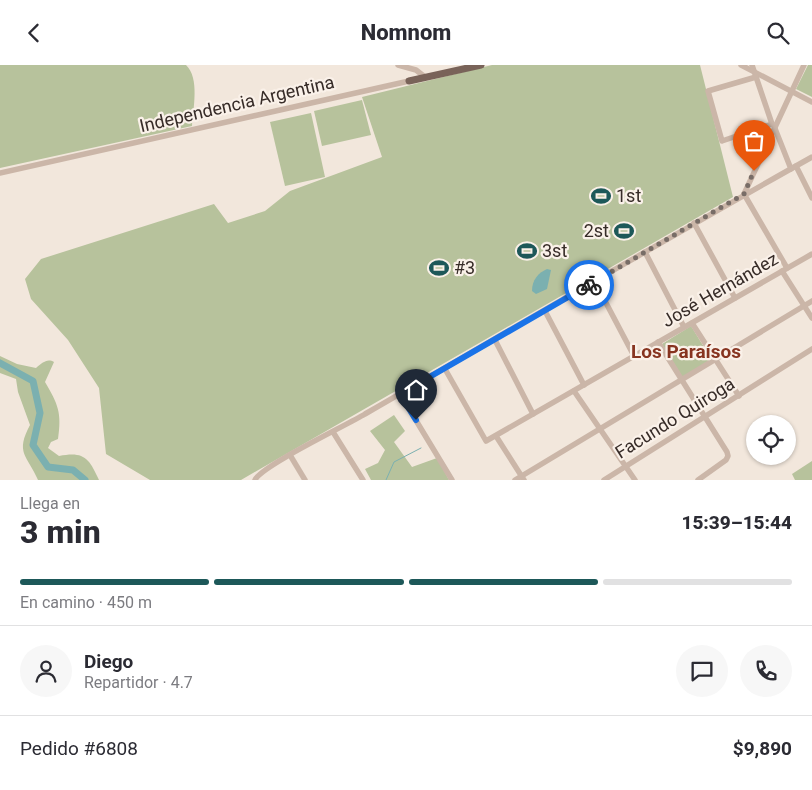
<!DOCTYPE html>
<html lang="es">
<meta charset="utf-8">
<style>
:root{--surface:#fff;--page:#f7f7f7;--text:#2b2b33;--muted:#7c7c81;--line:#e1e1e2;--accent:#1d5859}
body{margin:0;font-family:Roboto,sans-serif;background:var(--page);color:var(--text);height:100vh;display:flex;flex-direction:column;font-size:19px;white-space:nowrap}
*{box-sizing:border-box;margin:0}
p{font-size:16px;color:var(--muted)}
.icon{flex:none;width:28px;height:28px;fill:none;stroke:currentColor;stroke-width:2;stroke-linecap:round;stroke-linejoin:round}
.map{position:relative;height:415px;overflow:hidden}
.sheet{display:flex;flex-direction:column;background:var(--surface);flex:1}
.sheet>*{flex:none}
.fabs{position:absolute;left:746px;top:350px;display:grid;gap:10px}
.fabs a{display:grid;place-items:center;width:50px;height:50px;border-radius:50%;background:var(--surface);box-shadow:0 1px 4px #0004;font-size:25px}
.pin{position:absolute;display:grid;place-items:center;width:42px;height:42px;color:#fff;margin:-51px -21px;border-radius:50% 50% 50% 0;rotate:-45deg;box-shadow:0 0 5px #0007}
.pin .icon{rotate:45deg}
.courier{position:absolute;display:grid;place-items:center;width:50px;height:50px;margin:-25px;border:4px solid #1a73e8;border-radius:50%;background:#fff;color:#222;box-shadow:0 1px 6px #0007}
.summary em{font-style:normal;font-weight:800}
.summary div{display:flex;flex-direction:column-reverse}
.summary{display:flex;align-items:center;justify-content:space-between;height:85px;padding:0 20px}
h1{font-size:32px;font-weight:800;line-height:38px}
.bar{display:grid;grid-template-columns:repeat(4,1fr);gap:8px 5px;align-content:center;height:60px;padding:0 20px}
.bar i{height:6px;border-radius:4px;background:var(--line)}
.bar .active{background:var(--accent)}
.bar p{grid-column:span 4}
.line{display:flex;align-items:center;gap:12px;padding:0 20px;border-top:1px solid var(--line)}
.line div{flex:1}
.round{display:grid;place-items:center;flex:none;width:52px;height:52px;border-radius:26px;background:var(--page)}
header{display:flex;justify-content:space-between;align-items:center;height:65px;padding:0 20px;background:var(--surface);font-size:22px;font-weight:800}
.map>svg:first-child{display:block}
</style>
<header><svg class="icon" aria-label="back" viewBox="0 0 24 24"><path d="M15 5l-7 7 7 7"/></svg>Nomnom<svg class="icon" aria-label="search" viewBox="0 0 24 24"><circle cx="10" cy="10" r="6"/><path d="M15 15l6 6"/></svg></header>
<div class="map">
<svg width="812" height="415" viewBox="0 0 812 415">
<rect width="100%" height="100%" fill="#f2e7dc"/>
<!-- green -->
<g fill="#b7c29c">
<path d="M0,0H186C200,13 193,44 192,61L0,103Z"/>
<polygon points="492,0 700,0 733,132 241,415 150,415 106,389 99,323 68,275 31,234 25,214 41,194 214,139 228,158 265,146 290,126 382,92 362,32"/>
<polygon points="808,0 812,0 812,32 796,24"/>
<polygon points="362,35 371,70 322,81 314,46"/>
<polygon points="311,48 325,112 285,121 270,57"/>
<polygon points="691,261 712,295 683,313 662,279"/>
<path d="M0,291L17,299L36,303C42,298 47,293 54,297L45,317C58,339 62,348 58,374L51,377L48,383L59,391C84,386 89,393 99,415H38C27,390 15,388 30,360L18,327L16,314L0,308Z"/>
<polygon points="394,350 405,366 394,377 412,402 437,393 449,415 371,415 365,404 378,398 385,385 370,366"/>
<polygon points="812,396 812,415 795,415 792,409"/>
</g>
<!-- water -->
<path fill="#7bb0b0" d="M547,204L551,205L547,224L536,229L532,226C532,215 538,208 547,204Z"/>
<g fill="none" stroke-linecap="round" stroke-linejoin="round">
<!-- stream -->
<polyline stroke="#7bb0b0" stroke-width="1" points="386,415 394,397 421,383"/>
<!-- river -->
<polyline stroke="#7bb0b0" stroke-width="7" points="0,298 33,316 40,348 33,380 48,402 73,405 85,415"/>
<!-- minor -->
<g stroke="#cbb6a8" stroke-width="5.5">
<polyline points="398,0 416,5 425,12"/>
<polyline points="741,0 812,37"/>
<polyline points="752,0 772,59 774,61 791,104"/>
<polyline points="756,12 708,26 722,76 772,59"/>
<polyline points="796,101 812,133"/>
<polyline points="0,108 409,16"/>
<polyline points="744,129 804,0"/>
<polyline points="744,129 787,203"/>
<polyline points="694,158 735,233"/>
<polyline points="645,187 684,262"/>
<polyline points="782,206 812,253"/>
<polyline points="595,217 634,291"/>
<polyline points="545,246 584,320"/>
<polyline points="692,258 739,331"/>
<polyline points="495,275 533,349"/>
<polyline points="658,277 727,387 728,391 726,395 698,415"/>
<polyline points="445,304 486,376 812,189"/>
<polyline points="574,326 635,415"/>
<polyline points="400,329 452,415"/>
<polyline points="333,367 363,415"/>
<polyline points="496,371 524,415"/>
<polyline points="290,390 305,415"/>
<path d="M255,415C261,401 347,360 365,349C514,263 662,176 812,92"/>
<polyline points="515,415 812,236"/>
<polyline points="604,415 812,284"/>
</g>
<!-- major -->
<polyline stroke="#796359" stroke-width="7" points="409,16 481,0"/>
</g>
<g fill="none" stroke-linecap="round" stroke-linejoin="round">
<!-- done -->
<polyline stroke="#786d67" stroke-width="5" stroke-dasharray="0 9" points="589,220 744,129 754,106"/>
<!-- route -->
<polyline stroke="#1a73e8" stroke-width="6" points="416,355 400,329 589,220"/>
</g>
<!-- icons -->
<defs>
<symbol id="stadium-bare" viewBox="-9 -9 18 18"><path d="M0-5a6.5 5 0 1 0 0 10a6.5 5 0 1 0 0-10ZM-3.5-1.8h7v3.6h-7Z" fill="#1d5859" stroke="#faf1e9" stroke-width="2.5" paint-order="stroke"/></symbol>
</defs>
<g fill-rule="evenodd">
<use href="#stadium-bare" x="587" y="117" width="28" height="28"/>
<use href="#stadium-bare" x="610" y="152" width="28" height="28"/>
<use href="#stadium-bare" x="513" y="172" width="28" height="28"/>
<use href="#stadium-bare" x="425" y="189" width="28" height="28"/>
</g>
<g text-anchor="middle" stroke-width="4.5" stroke-linejoin="round" paint-order="stroke">
<!-- street labels -->
<g font-size="18" fill="#372c28" stroke="#faf1e9">
<text transform="translate(237 39) rotate(-13)" y="6">Independencia Argentina</text>
<text transform="translate(720 225) rotate(-30)" y="6">José Hernández</text>
<text transform="translate(675 353) rotate(-32)" y="6">Facundo Quiroga</text>
</g>
<!-- poi labels -->
<g font-size="18" fill="#372c28" stroke="#faf1e9" text-anchor="start">
<text x="616" y="137">1st</text>
<text x="609" y="172" text-anchor="end">2st</text>
<text x="542" y="192">3st</text>
<text x="454" y="209">#3</text>
</g>
<!-- neighbourhood labels -->
<g font-size="19" font-weight="bold" fill="#873420" stroke="#faf1e9">
<text x="686" y="293">Los Paraísos</text>
</g>
</g>
</svg>
<div class="fabs">
<a><svg class="icon" aria-label="locate" viewBox="0 0 24 24"><circle cx="12" cy="12" r="6"/><path d="M12 2v4M12 18v4M2 12h4M18 12h4"/></svg></a>
</div>
<div class="pin" style="left:754px;top:106px;background:#ea580c"><svg class="icon" aria-label="bag" viewBox="0 0 24 24"><path d="M5 8h14l-1 12H6zM9 8a3 3 0 0 1 6 0"/></svg></div>
<div class="pin" style="left:416px;top:355px;background:#1f2937"><svg class="icon" aria-label="home" viewBox="0 0 24 24"><path d="M3 11l9-7 9 7M6 9v11h12V9"/></svg></div>
<div class="courier" style="left:589px;top:220px"><svg class="icon" aria-label="bike" viewBox="0 0 24 24"><circle cx="6" cy="16" r="4"/><circle cx="18" cy="16" r="4"/><path d="M6 16l4-8h5l3 8M10 8l3 8H6M13 5h3"/></svg></div>
</div>
<section class="sheet">
<div class="summary"><div><h1>3 min</h1><p>Llega en</p></div><em>15:39–15:44</em></div>
<div class="bar"><i class="active"></i><i class="active"></i><i class="active"></i><i></i><p>En camino · 450 m</p></div>
<div class="line" style="height:90px"><a class="round"><svg class="icon" aria-label="person" viewBox="0 0 24 24"><circle cx="12" cy="8" r="4"/><path d="M4 21q1-7 8-7t8 7"/></svg></a><div><b>Diego</b><p>Repartidor · 4.7</p></div><a class="round"><svg class="icon" aria-label="chat" viewBox="0 0 24 24"><path d="M4 5h16v11H9l-5 4z"/></svg></a><a class="round"><svg class="icon" aria-label="phone" viewBox="0 0 24 24"><path d="M5 4h4l2 5-3 2q2 4 5 5l2-3 5 2v4C11 20 4 13 5 4z"/></svg></a></div>
<div class="line" style="height:65px"><div>Pedido #6808</div><b>$9,890</b></div>
</section>
